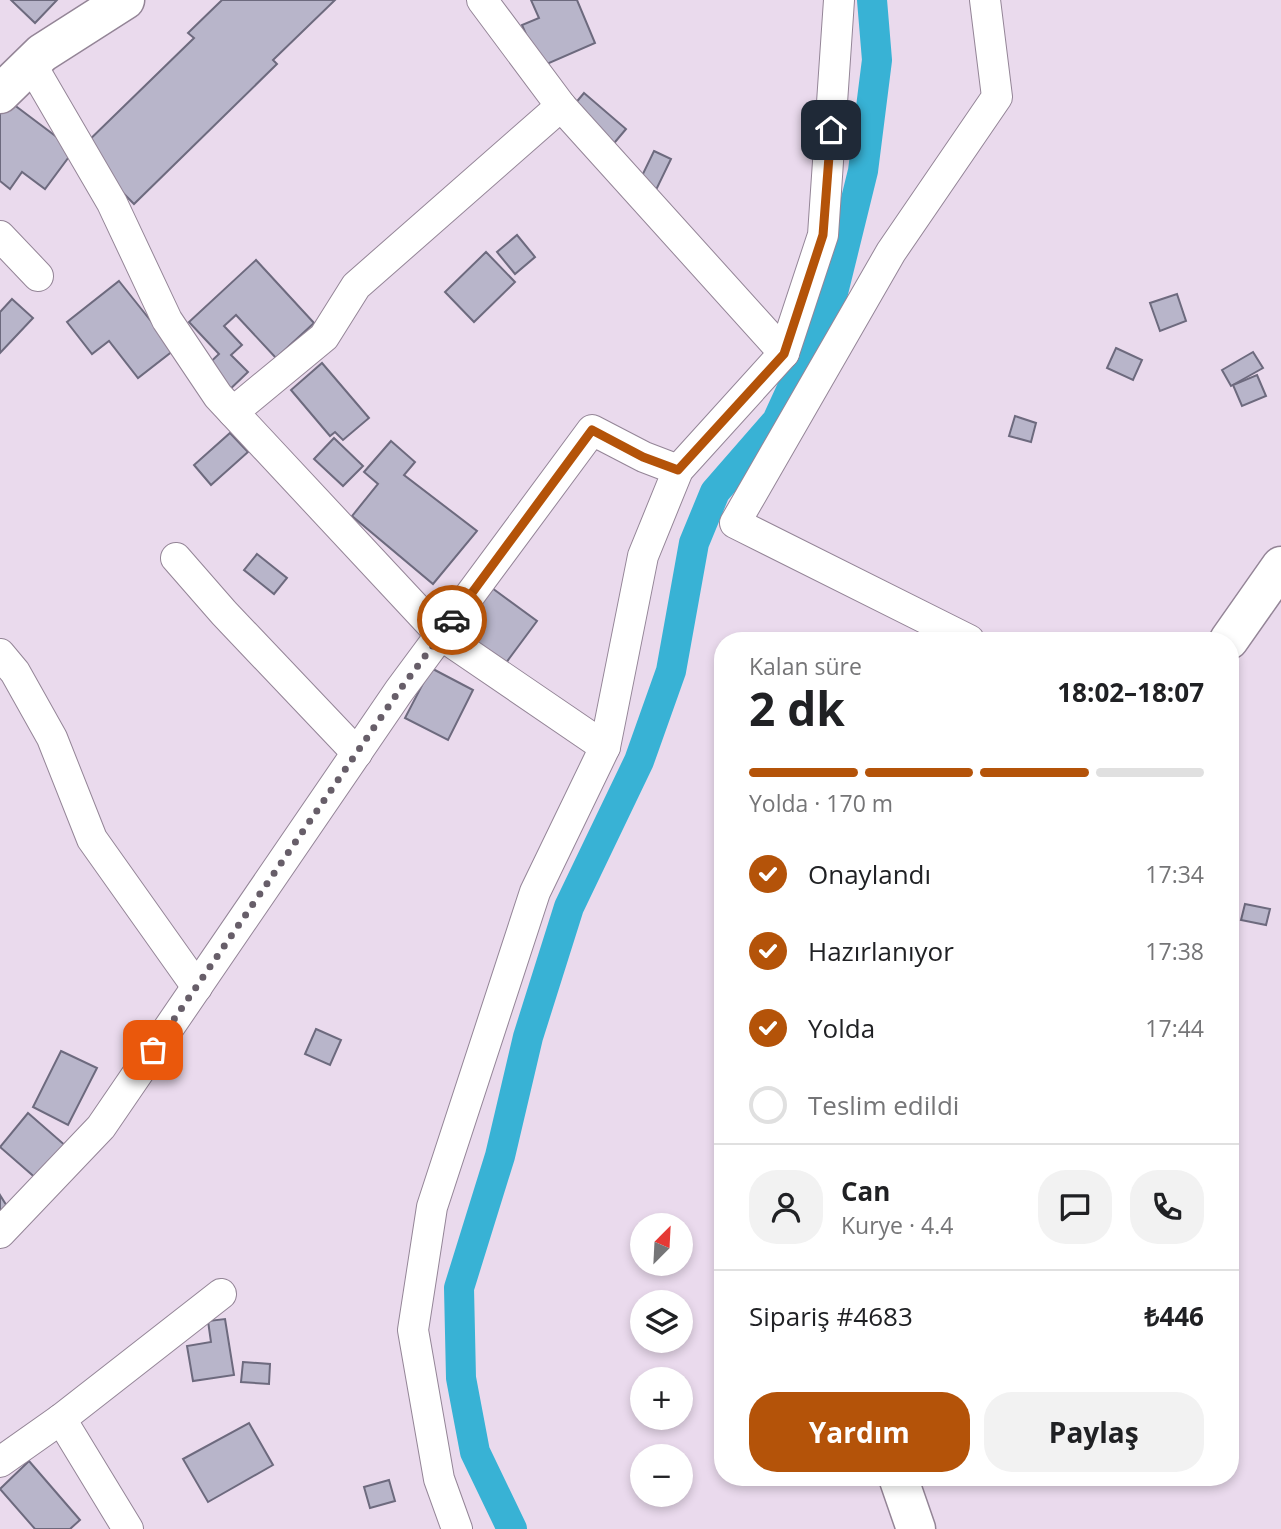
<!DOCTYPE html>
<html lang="tr">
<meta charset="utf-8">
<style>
:root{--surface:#fff;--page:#f2f2f2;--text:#202124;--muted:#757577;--line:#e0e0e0;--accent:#b45309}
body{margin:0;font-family:"Open Sans",sans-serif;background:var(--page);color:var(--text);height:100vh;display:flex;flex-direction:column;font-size:26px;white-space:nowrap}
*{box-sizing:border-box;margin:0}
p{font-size:23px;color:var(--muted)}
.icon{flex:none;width:38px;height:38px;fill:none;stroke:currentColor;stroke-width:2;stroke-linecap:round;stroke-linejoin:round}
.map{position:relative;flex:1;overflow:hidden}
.side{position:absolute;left:714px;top:632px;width:525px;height:854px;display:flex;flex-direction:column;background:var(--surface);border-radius:28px;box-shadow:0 4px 10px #0003}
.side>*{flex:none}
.needle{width:46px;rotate:24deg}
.controls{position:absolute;left:630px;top:1213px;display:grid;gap:14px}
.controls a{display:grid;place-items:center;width:63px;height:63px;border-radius:50%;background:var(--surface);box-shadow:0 4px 10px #0003;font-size:35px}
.pin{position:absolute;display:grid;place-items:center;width:60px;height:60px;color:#fff;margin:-30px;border-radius:14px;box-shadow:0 4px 10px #0006}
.courier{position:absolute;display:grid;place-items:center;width:70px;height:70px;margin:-35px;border:5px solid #b45309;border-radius:50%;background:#fff;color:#222;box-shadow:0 2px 9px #0007}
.head em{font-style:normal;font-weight:700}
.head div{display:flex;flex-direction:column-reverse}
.head{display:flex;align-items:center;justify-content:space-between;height:119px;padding:0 35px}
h1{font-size:46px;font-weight:700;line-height:52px}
.bar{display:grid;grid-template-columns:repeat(4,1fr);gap:10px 7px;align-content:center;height:84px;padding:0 35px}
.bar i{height:9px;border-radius:5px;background:var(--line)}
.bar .on{background:var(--accent)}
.bar p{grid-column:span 4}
.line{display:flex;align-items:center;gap:18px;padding:0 35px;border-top:2px solid var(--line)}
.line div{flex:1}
.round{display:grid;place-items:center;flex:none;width:74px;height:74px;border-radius:28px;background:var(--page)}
ol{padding:0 35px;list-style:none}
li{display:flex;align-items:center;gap:21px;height:77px}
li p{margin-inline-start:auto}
li .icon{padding:7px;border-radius:50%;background:var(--accent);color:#fff;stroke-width:4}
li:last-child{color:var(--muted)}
li i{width:38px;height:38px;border:4px solid var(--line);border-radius:50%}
.action{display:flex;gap:14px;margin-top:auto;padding:14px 35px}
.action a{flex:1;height:80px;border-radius:28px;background:var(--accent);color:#fff;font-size:28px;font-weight:700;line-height:80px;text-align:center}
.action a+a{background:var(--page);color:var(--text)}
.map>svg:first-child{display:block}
</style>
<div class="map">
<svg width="1281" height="1529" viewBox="0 0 1281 1529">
<rect width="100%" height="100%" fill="#eadaed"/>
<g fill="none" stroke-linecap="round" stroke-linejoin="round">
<!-- canal -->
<polyline stroke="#38b2d5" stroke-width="30" points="512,1529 475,1452 461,1378 459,1288 500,1156 528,1037 569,907 639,761 671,671 694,543 715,492 777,421 830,305 863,171 877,60 872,0"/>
</g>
<!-- building -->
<g fill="#b8b5ca" stroke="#6d6a7e" stroke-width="2">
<polygon points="11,0 57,0 35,23"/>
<polygon points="222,0 335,0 273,60 277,64 134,204 80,149 194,38 188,33"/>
<polygon points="531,0 577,0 595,43 540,67 522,25 539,18"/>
<polygon points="584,93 626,129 605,154 563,118"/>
<polygon points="5,98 74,150 45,189 22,172 10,189 0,181 0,105"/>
<polygon points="654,151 671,159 656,190 639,182"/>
<polygon points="517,235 535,257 515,274 497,252"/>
<polygon points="486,252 515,282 474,322 445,292"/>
<polygon points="256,260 314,323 276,358 236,315 224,326 242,345 231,355 248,372 225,394 202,370 219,354 189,322"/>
<polygon points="119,281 174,350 138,378 109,341 92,354 67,322"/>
<polygon points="1177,294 1186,321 1160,331 1150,303"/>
<polygon points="12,299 33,318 0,353 0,312"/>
<polygon points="1116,348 1142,360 1133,380 1107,368"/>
<polygon points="1253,352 1263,368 1231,386 1222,370"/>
<polygon points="322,363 369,418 343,440 335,432 330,436 291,390"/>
<polygon points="1257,375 1266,396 1242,406 1233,385"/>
<polygon points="1015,416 1036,423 1031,442 1009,436"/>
<polygon points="230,433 248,452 211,485 194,465"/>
<polygon points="334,438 363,466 343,486 314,459"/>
<polygon points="391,441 415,462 404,475 477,531 433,584 352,516 378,484 364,472"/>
<polygon points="257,554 287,578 274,594 244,570"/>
<polygon points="492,588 537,621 497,675 463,650 475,634 464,626"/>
<polygon points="431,668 473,690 448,740 405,718"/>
<polygon points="1245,904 1270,909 1266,925 1241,920"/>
<polygon points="316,1029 341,1040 330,1065 305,1054"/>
<polygon points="61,1051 97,1068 68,1125 33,1107"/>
<polygon points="28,1113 67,1147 38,1180 0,1147"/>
<polygon points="0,1195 10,1211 0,1218"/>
<polygon points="225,1319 234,1375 193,1381 187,1346 211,1342 208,1321"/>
<polygon points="243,1362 270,1364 269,1384 241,1382"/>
<polygon points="249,1423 273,1465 208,1502 183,1459"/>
<polygon points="29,1461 80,1520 70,1529 35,1529 0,1489"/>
<polygon points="389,1480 395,1501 370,1508 364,1487"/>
</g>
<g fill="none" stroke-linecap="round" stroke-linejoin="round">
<defs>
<g id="minor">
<polyline points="482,0 561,106 784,353"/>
<polyline points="31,64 112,203 167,320 218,396 441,635 605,747"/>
<polyline points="0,236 38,276"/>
<polyline points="233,412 324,337 356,286 561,106"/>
<polyline points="176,558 224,613 357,753"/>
<polyline points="969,640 735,523 891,252 997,97 985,0"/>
<polyline points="0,654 15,672 52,738 92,839 197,987"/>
<polyline points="0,1233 101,1127 399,691 592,430 644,457 678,470"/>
<polyline points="61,1419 128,1529"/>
<polyline points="0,1462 61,1419 221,1294"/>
<polyline points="457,1529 439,1479 413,1330 432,1207 535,892 605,747 643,556 678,470 784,353 823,235 839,0"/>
</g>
<g id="secondary">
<polyline points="0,94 42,53 125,0"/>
<polyline points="1229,640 1281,566"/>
<polyline points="898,1477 916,1529"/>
</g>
</defs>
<!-- minor casing -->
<use href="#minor" stroke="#948597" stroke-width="32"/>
<!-- secondary casing -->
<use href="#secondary" stroke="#948597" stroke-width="41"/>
<!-- minor -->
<use href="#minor" stroke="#fff" stroke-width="30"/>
<!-- secondary -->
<use href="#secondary" stroke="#fff" stroke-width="38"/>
</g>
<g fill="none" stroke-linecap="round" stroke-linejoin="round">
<!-- done -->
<polyline stroke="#675e69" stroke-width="7" stroke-dasharray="0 12.6" points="153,1050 399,691 452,620"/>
<!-- route -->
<polyline stroke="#b45309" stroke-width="9" points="452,620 592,430 643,457 678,470 784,354 823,235 831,130"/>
</g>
</svg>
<div class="controls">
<a><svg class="needle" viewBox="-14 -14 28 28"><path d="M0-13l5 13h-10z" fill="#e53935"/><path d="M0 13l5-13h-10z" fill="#757577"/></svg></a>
<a><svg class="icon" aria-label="layers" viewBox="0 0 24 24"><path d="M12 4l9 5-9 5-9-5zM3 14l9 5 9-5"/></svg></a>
<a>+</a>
<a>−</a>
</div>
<div class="pin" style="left:153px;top:1050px;background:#ea580c"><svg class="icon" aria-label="bag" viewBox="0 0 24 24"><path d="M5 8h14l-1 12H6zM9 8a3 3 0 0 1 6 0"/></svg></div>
<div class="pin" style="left:831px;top:130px;background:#1f2937"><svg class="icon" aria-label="home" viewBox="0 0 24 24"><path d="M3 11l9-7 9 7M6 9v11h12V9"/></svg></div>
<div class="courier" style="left:452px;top:620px"><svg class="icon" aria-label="car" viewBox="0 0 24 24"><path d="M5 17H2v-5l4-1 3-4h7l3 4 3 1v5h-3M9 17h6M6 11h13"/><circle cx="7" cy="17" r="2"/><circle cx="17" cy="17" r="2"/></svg></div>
<section class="side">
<div class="head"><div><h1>2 dk</h1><p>Kalan süre</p></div><em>18:02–18:07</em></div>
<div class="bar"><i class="on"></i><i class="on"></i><i class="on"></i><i></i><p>Yolda · 170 m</p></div>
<ol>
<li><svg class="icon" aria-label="check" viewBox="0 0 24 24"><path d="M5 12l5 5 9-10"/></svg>Onaylandı<p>17:34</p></li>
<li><svg class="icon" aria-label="check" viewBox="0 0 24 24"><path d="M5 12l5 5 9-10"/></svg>Hazırlanıyor<p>17:38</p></li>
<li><svg class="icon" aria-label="check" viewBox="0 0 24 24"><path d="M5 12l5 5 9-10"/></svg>Yolda<p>17:44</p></li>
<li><i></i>Teslim edildi</li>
</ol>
<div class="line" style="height:126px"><a class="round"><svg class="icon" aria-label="person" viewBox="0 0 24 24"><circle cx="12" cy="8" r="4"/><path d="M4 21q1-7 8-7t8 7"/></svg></a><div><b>Can</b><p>Kurye · 4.4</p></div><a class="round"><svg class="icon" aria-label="chat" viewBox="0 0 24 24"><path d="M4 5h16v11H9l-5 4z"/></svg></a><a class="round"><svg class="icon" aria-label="phone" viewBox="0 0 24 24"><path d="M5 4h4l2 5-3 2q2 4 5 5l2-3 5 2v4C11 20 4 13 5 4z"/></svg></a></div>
<div class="line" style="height:91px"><div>Sipariş #4683</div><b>₺446</b></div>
<div class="action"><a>Yardım</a><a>Paylaş</a></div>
</section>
</div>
